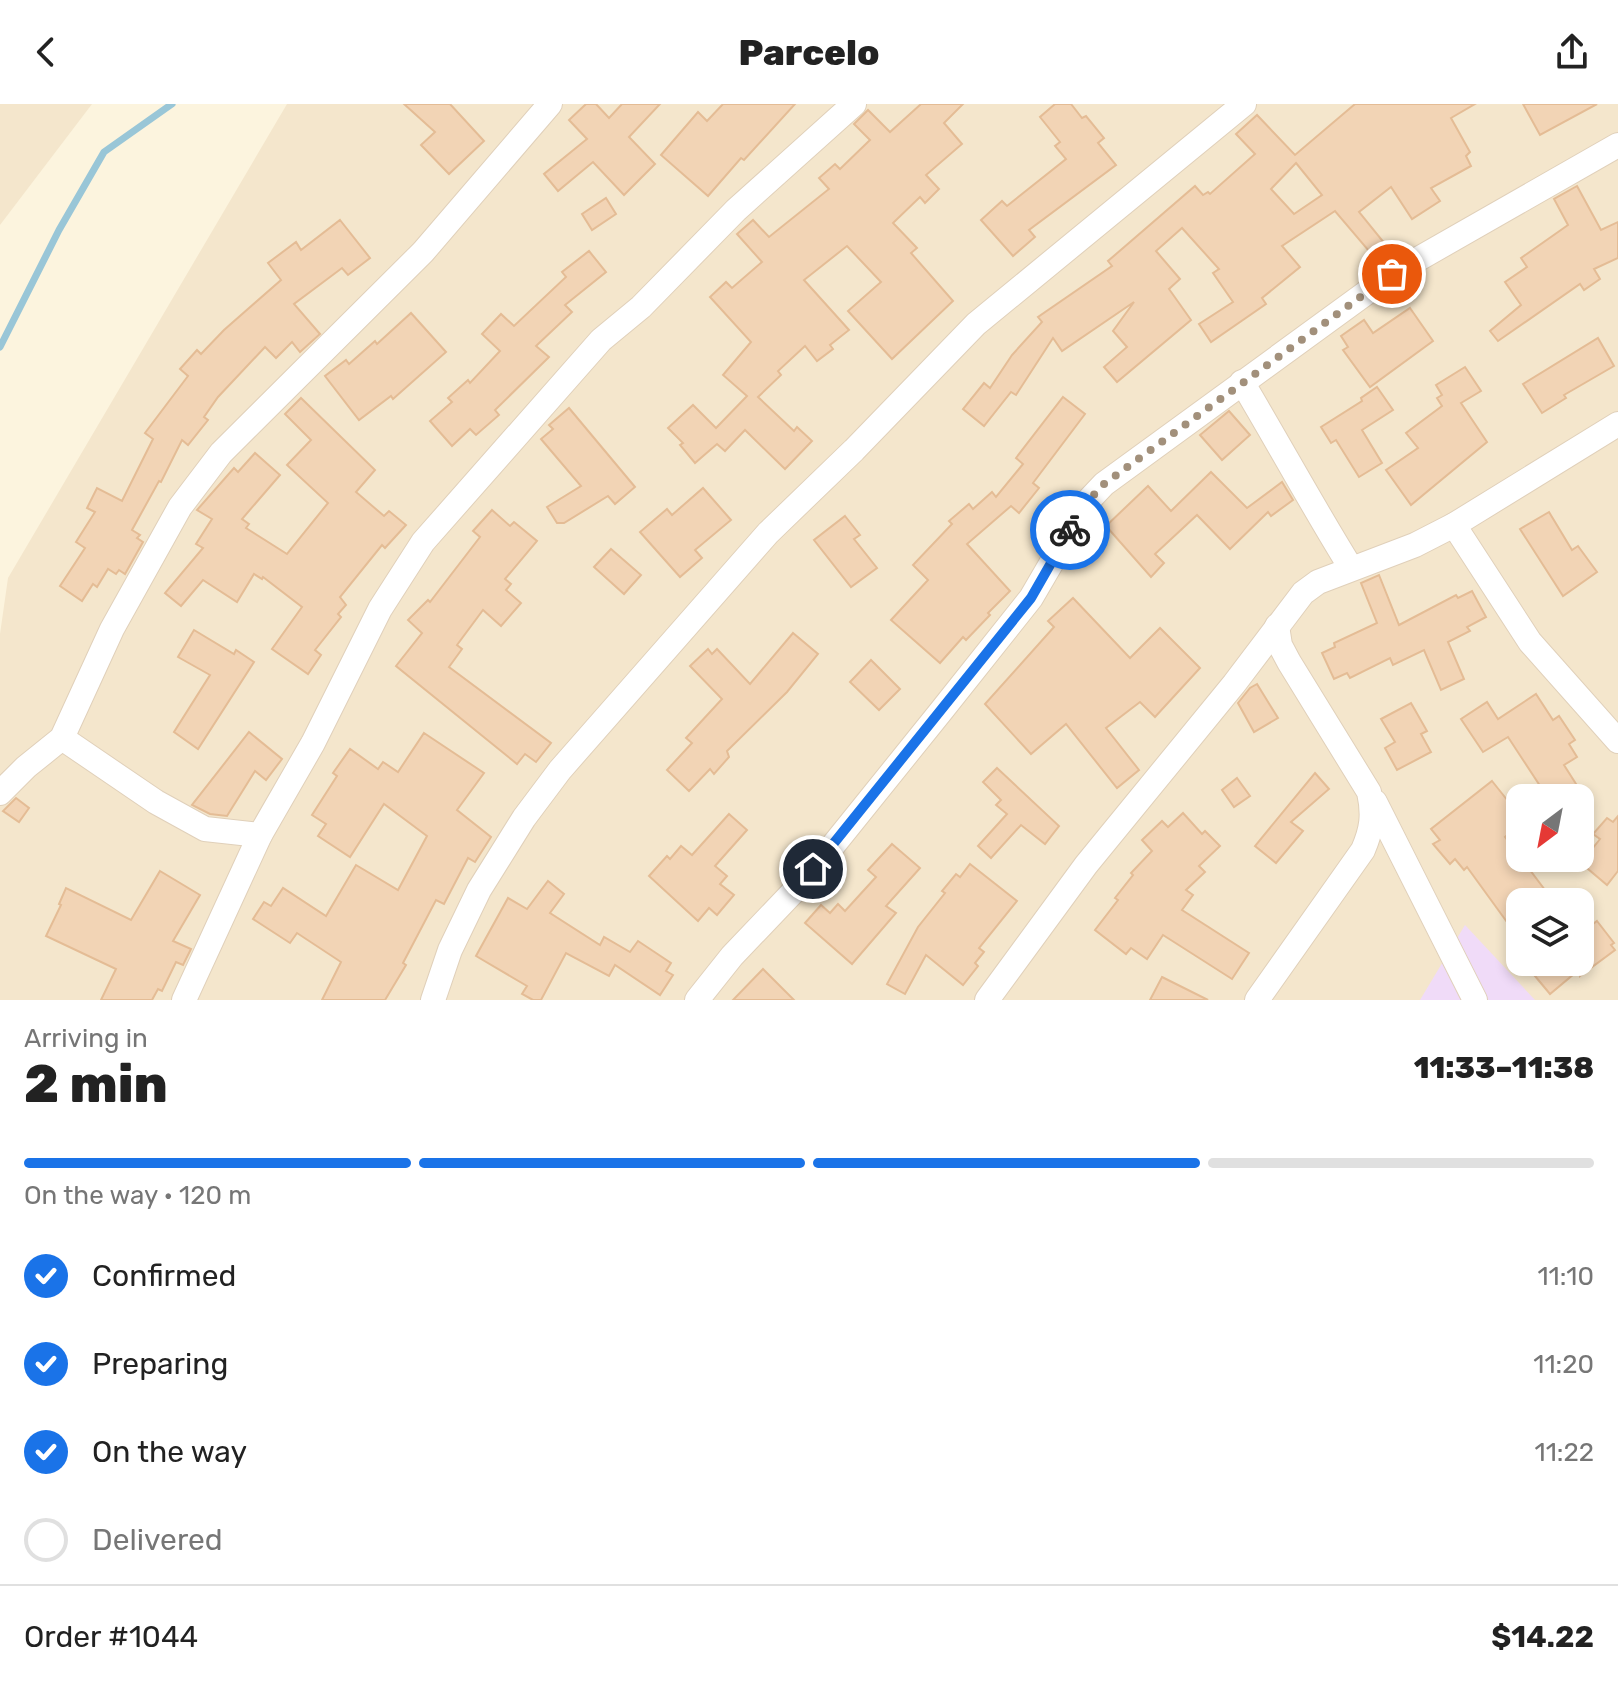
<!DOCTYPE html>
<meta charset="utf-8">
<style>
:root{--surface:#fff;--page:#f6f6f6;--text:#222;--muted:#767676;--line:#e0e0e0;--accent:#1a73e8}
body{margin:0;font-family:Rubik,sans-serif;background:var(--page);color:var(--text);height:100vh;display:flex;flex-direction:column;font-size:30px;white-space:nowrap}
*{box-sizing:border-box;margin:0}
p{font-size:26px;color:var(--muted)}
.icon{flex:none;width:44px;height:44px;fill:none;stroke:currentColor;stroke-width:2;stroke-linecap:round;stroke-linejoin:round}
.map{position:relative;height:896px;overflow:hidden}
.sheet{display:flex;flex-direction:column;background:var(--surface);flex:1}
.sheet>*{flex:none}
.needle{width:52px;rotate:212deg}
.fabs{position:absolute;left:1506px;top:680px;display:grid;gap:16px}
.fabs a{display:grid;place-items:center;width:88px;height:88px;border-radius:16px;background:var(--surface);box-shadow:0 4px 12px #0003;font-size:40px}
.pin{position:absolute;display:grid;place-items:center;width:68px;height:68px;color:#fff;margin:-34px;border:4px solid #fff;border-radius:50%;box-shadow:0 2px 8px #0007}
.courier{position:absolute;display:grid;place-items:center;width:80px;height:80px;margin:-40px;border:6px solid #1a73e8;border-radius:50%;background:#fff;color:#222;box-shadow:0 2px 10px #0007}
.head em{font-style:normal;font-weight:800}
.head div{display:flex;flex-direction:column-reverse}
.head{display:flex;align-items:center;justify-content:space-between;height:136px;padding:0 24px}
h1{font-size:52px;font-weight:800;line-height:60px}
.bar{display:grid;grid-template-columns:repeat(4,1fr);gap:12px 8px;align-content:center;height:96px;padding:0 24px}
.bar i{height:10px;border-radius:6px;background:var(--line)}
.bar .current{background:var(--accent)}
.bar p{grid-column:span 4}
.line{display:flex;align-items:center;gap:20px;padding:0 24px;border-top:2px solid var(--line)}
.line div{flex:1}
ol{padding:0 24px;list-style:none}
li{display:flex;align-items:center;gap:24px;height:88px}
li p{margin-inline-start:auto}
li .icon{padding:8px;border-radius:50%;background:var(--accent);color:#fff;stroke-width:4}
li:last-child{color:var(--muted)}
li i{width:44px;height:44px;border:4px solid var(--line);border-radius:50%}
header{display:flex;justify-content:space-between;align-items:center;height:104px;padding:0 24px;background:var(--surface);font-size:36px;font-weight:800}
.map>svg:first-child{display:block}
</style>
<header><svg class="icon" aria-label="back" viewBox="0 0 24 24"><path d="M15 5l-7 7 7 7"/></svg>Parcelo<svg class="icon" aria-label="share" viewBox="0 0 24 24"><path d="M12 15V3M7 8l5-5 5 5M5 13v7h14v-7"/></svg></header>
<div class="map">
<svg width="1618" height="896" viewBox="0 0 1618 896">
<rect width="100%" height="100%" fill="#fcf4de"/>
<!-- residential -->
<g fill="#f4e6cc" fill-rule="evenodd">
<polygon points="0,0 92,0 0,121"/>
<path d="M287,0H1618V896H0V530L8,474ZM1520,694H1580V754H1520ZM1520,798H1580V858H1520Z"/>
</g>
<!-- education -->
<polygon fill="#f0dbf8" points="1465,821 1535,896 1420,896"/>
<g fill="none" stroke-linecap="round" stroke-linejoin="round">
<!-- stream -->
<polyline stroke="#99c6d7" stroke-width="7" points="0,243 59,126 104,48 172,0"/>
</g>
<!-- building -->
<g fill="#f2d4b5" stroke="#e4bc95" stroke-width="2" fill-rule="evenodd">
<polygon points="404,0 450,0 484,37 449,70 421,41 435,28"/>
<polygon points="586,0 596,0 609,14 622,0 660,0 629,33 655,60 624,91 593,58 558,87 544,70 587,35 569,16"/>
<polygon points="723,0 795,0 744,56 741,54 708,92 661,51 698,8 707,17"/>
<polygon points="921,0 963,0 944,19 962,40 926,71 939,85 925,99 920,93 893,119 917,144 911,149 953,197 892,255 848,207 881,178 847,142 804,176 849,226 830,241 833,245 817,257 805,242 778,267 781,271 758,293 794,327 797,323 812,337 785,365 745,326 725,347 717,340 695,359 680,341 683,339 668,324 693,301 716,324 747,292 723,271 751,238 710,193 726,178 732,184 762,158 737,130 753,116 769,133 829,85 819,74 835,60 840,65 870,36 854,20 868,6 890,28"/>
<polygon points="1055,0 1071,0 1082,14 1086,12 1104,34 1098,39 1116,61 1029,126 1035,133 1013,152 981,116 1002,97 1007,102 1066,55 1055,42 1060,38 1040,13"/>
<path d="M1355,0H1475L1451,14L1470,48L1466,52L1471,62L1431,84L1440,97L1412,115L1391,83L1359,108L1394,151L1380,160L1335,107L1282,142L1300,163L1262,194L1266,200L1211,238L1199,220L1233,198L1213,169L1219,165L1182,124L1156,147L1180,175L1169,185L1191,216L1117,278L1104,263L1127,243L1113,227L1134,198L1062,247L1053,234L1016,291L1011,288L984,322L963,305L984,279L990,284L1012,251L1042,218L1038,213L1112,162L1108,157L1195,82L1203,91L1208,88L1210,90L1255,50L1236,30L1257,11L1295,51ZM1296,59L1322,91L1294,110L1271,85Z"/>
<polygon points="1523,0 1597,0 1540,31"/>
<polygon points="1577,82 1601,126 1618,118 1618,154 1594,165 1600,175 1584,186 1580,180 1498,237 1490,227 1521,201 1505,178 1527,163 1521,154 1568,121 1554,95"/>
<polygon points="606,94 616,110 592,126 582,110"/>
<polygon points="340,116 370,154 348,171 342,164 294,200 320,230 300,248 292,238 276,254 265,243 218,293 204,313 208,316 188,341 182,336 161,378 159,377 132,426 140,431 137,434 143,438 125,470 119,466 116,470 108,465 97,483 93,480 82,497 60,482 85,444 76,438 95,408 87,404 97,384 122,397 153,335 145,329 188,272 180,265 197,246 201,250 224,226 281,176 268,159 296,138 301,146"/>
<polygon points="589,147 606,168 565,201 572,208 536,242 549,253 495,306 499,311 476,331 470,325 452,342 430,317 452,298 448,294 468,276 470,279 500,247 482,230 501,210 514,222 566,173 562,168"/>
<polygon points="1410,204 1433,237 1370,283 1343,246 1348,243 1341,232 1364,216 1373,229"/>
<polygon points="411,209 446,248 393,295 391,292 359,316 325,272 346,256 349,260 375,237 377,240"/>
<polygon points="1598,234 1614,262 1564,291 1566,294 1542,309 1523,280"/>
<polygon points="1465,263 1481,287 1461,299 1487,338 1411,401 1386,366 1418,344 1406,329 1442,302 1437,294 1442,291 1436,281"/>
<polygon points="1377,283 1393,306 1362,326 1382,359 1359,373 1336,336 1331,339 1321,323 1362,297 1361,294"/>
<polygon points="1063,293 1085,310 1033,379 1039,384 1019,409 1011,402 967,440 1010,487 988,509 990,511 966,536 963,533 940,559 891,516 928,476 913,461 952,420 949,417 969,400 973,405 992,388 996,393 1023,360 1016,354"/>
<polygon points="301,294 375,366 356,388 384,412 389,407 406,421 385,444 382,441 340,493 346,501 338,510 341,513 315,546 321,551 308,570 272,545 302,503 263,473 262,475 254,470 237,498 203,476 181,502 165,489 203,444 196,440 212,415 197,406 234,364 238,368 255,349 280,371 242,415 249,420 246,424 287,450 328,399 287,361 311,336 285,310"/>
<polygon points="569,304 635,383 615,400 608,392 564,419 557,419 547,403 581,382 541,335 553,325 549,321"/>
<polygon points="1229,307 1250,331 1222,356 1200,331"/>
<polygon points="1211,368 1247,404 1282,378 1293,396 1271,412 1268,408 1230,445 1197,411 1155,450 1164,459 1151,473 1106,422 1148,382 1171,407"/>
<polygon points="703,384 731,416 695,446 702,454 680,473 640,428 667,405 672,411"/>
<polygon points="492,406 510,422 514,418 537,437 505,475 511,480 506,486 521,499 501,522 483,506 457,541 462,545 449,563 551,639 536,658 525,650 517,660 396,562 422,529 408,516 428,496 430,498 480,433 473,427"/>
<polygon points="1549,408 1572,446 1578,442 1597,468 1563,492 1520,425"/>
<polygon points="845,412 860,431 854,435 877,464 851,483 814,436"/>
<polygon points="611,445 641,471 624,490 594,463"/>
<polygon points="1379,471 1399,521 1456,491 1458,494 1472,487 1486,513 1467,523 1470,527 1448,538 1464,575 1441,586 1424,546 1393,561 1390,554 1350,574 1347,569 1334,575 1322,549 1335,543 1334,539 1377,519 1361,479"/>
<polygon points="1073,494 1130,554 1160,524 1200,564 1155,613 1140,598 1106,624 1139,666 1117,684 1066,620 1031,650 985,600 1054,523 1048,517"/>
<polygon points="194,526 234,550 236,546 254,558 198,645 174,628 210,571 178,553"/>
<polygon points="793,529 818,550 787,588 727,647 729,653 714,670 710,665 689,687 667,666 692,639 686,634 722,595 690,562 708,545 712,550 717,545 750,580"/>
<polygon points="871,556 900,585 879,606 850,578"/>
<polygon points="1257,580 1278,614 1254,628 1238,599 1250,584"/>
<polygon points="1536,590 1553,616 1559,612 1575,636 1569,640 1577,653 1564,661 1585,694 1548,694 1508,633 1483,648 1461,615 1487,598 1498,615"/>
<polygon points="1411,599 1427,627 1421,630 1431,648 1397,666 1385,644 1395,638 1381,615"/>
<polygon points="249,628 282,655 266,676 255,667 227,712 210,710 192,701"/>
<polygon points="424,629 484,669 457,706 491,733 475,758 468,754 444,800 436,796 403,859 406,861 385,896 322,896 341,858 297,829 290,839 253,815 264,798 271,802 283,784 326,812 356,761 398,786 427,732 384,700 350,753 318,732 326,720 312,711 337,672 333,669 350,645 378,665 383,658 398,668"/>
<polygon points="997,664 1059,722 1045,740 1021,721 991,754 978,742 1007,710 996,701 1001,696 983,678"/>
<polygon points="1315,669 1329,685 1291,718 1303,727 1276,759 1255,742"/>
<polygon points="1237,674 1250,692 1234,703 1222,686"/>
<polygon points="1492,677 1520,712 1520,721 1505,733 1554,798 1520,798 1520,836 1467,763 1464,766 1455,755 1450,760 1433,740 1440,736 1431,725"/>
<polygon points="16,694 29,704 19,718 3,707"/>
<polygon points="1183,709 1202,730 1205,727 1220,742 1199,762 1205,768 1186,786 1193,791 1182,806 1249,849 1232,875 1163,831 1147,855 1131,844 1126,850 1095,826 1118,796 1115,794 1133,771 1131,769 1152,747 1142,736 1162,717 1168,723"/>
<polygon points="729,710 747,726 715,762 727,772 720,780 734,791 717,811 709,804 698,817 649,772 667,752 670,755 681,742 692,751"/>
<polygon points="1618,712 1618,767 1607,781 1581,759 1600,735 1593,730 1607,714 1613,718"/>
<polygon points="892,740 920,764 886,802 896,809 852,860 805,819 821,801 830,809 838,800 845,807 876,773 868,766"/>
<polygon points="970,760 1017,797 979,844 984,848 975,859 978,862 963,881 926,851 905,890 887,880 918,823 945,789 942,787 956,770 960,773"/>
<polygon points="160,767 200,791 173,837 191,845 183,861 176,858 162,887 158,885 152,896 101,896 116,865 46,832 61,801 59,800 66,784 131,816"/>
<polygon points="548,777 564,790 550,809 600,841 604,833 630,848 638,837 671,859 666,867 673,871 660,891 615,861 609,872 566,849 541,896 533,896 522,890 527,882 476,852 508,794 527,805"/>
<polygon points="1597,817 1614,839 1611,841 1615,846 1580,872 1580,865 1550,890 1530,866 1539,858 1580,858 1580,830"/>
<polygon points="763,865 794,896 733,896"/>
<polygon points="1162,873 1208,896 1150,896"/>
</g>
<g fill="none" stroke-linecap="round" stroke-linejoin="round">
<defs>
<g id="street">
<path d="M1242,278C1279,340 1313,403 1351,464"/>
<polyline points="1454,421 1530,538 1618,637"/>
<polyline points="62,634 156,698 205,725 260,731"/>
<polyline points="0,689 26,663 62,634 112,525 180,403 221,349 423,148 550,0"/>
<polyline points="1375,698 1475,896"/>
<polyline points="184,896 260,731 313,639 380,505 423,438 601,236 641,203 736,106 854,0"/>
<polyline points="433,896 450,846 479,786 524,714 560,666 768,429 854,346 976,220 1244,0"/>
<polyline points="697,896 732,852 795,786 831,744 942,606 1031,494 1087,398 1104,380 1392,170 1618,41"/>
<polyline points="987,896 1086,761 1234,580 1303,489 1318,478 1415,441 1454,421 1618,320"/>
<path d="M1257,896L1363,746C1372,725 1374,711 1369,688L1289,558L1280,541L1277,522"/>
</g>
</defs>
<!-- street casing -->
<use href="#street" stroke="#e0d0ba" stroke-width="26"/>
<!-- street -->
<use href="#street" stroke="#fff" stroke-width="24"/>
</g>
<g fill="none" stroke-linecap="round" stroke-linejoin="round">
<!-- done -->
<polyline stroke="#a2907b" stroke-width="8" stroke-dasharray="0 14.4" points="1070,426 1087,398 1104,380 1392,170"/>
<!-- route -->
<polyline stroke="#1a73e8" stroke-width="10" points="813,765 1031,494 1070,426"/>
</g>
</svg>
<div class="fabs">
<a><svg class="needle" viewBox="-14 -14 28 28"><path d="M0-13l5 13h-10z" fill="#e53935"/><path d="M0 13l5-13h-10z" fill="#767676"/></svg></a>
<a><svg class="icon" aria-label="layers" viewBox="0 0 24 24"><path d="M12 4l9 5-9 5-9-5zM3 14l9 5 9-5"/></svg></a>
</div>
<div class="pin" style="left:1392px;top:170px;background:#ea580c"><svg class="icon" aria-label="bag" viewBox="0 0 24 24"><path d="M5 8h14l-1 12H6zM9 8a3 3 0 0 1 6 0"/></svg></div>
<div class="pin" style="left:813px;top:765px;background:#1f2937"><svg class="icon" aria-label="home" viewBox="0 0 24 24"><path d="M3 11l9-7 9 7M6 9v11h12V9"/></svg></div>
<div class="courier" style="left:1070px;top:426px"><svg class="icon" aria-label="bike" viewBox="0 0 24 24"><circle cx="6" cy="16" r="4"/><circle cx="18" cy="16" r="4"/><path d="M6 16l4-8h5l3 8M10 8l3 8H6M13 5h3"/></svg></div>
</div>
<section class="sheet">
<div class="head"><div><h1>2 min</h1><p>Arriving in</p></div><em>11:33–11:38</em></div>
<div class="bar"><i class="current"></i><i class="current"></i><i class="current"></i><i></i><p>On the way · 120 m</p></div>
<ol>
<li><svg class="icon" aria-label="check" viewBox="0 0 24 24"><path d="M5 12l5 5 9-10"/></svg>Confirmed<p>11:10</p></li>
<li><svg class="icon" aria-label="check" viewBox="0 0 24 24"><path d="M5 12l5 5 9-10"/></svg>Preparing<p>11:20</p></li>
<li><svg class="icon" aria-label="check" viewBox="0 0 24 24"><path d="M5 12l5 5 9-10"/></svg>On the way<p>11:22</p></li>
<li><i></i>Delivered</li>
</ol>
<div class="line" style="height:104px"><div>Order #1044</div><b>$14.22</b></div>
</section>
